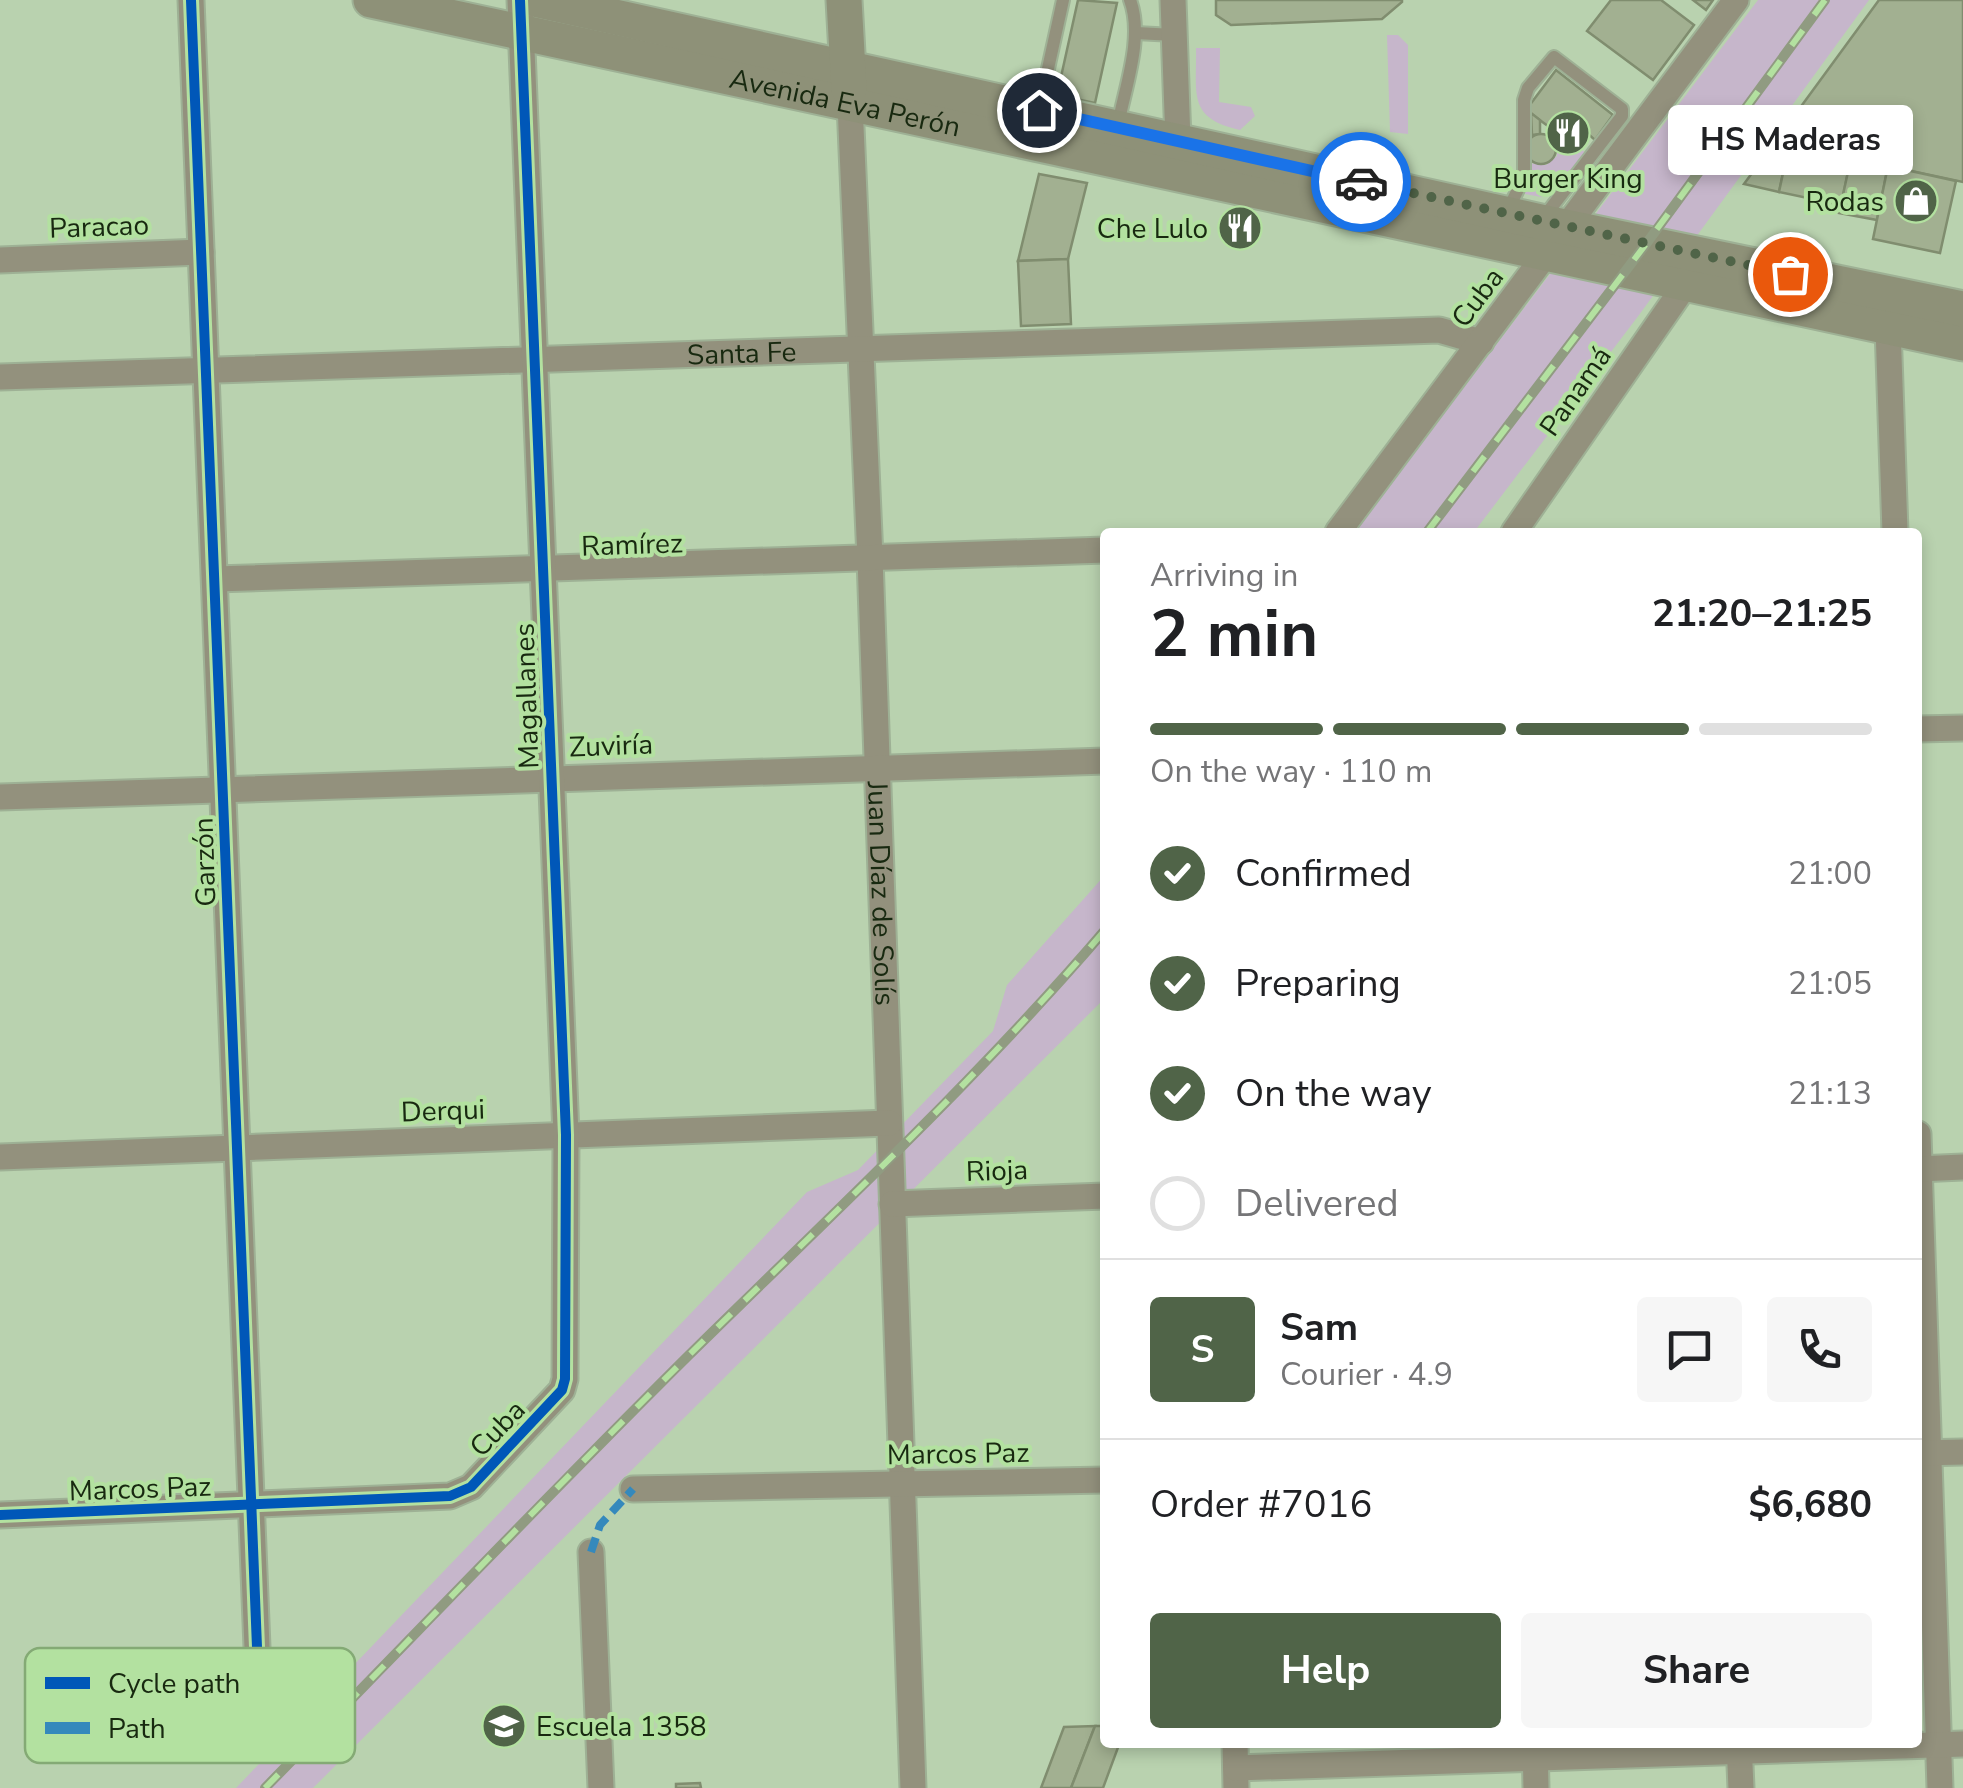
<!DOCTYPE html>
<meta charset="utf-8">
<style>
:root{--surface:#fff;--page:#f6f6f6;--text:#202124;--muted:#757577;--line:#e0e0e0;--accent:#506448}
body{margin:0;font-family:"Nunito Sans",sans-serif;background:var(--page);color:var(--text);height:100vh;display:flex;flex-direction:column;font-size:38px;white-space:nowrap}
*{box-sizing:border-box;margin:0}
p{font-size:32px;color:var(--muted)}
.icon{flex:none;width:55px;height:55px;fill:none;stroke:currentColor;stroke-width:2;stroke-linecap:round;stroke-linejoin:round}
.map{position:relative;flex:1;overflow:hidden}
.sheet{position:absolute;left:1100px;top:528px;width:822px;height:1220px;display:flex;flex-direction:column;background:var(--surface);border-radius:10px;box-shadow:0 5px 15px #0003}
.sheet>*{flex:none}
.pin{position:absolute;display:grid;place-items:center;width:85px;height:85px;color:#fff;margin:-42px;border:5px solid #fff;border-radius:50%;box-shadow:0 2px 10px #0007}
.courier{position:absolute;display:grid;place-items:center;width:100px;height:100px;margin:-50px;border:8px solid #1a73e8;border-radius:50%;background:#fff;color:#222;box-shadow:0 2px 12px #0007}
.bubble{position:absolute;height:70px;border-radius:10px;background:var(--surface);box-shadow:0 5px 15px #0003;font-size:32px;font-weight:700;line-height:70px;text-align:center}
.summary em{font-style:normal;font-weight:700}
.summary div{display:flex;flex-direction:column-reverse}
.summary{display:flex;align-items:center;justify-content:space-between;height:170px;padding:0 50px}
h1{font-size:65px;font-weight:700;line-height:75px}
.bar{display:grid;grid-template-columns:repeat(4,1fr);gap:15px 10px;align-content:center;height:120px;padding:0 50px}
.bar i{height:12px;border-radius:8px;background:var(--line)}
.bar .active{background:var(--accent)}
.bar p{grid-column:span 4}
.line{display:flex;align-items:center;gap:25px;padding:0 50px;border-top:2px solid var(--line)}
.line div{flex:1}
.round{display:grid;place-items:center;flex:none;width:105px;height:105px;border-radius:10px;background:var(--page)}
ol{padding:0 50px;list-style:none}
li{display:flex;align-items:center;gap:30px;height:110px}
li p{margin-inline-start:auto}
li .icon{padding:10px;border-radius:50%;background:var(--accent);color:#fff;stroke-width:4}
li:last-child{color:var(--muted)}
li i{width:55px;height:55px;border:5px solid var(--line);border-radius:50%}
.primary-button{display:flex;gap:20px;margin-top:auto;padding:20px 50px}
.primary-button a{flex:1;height:115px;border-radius:10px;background:var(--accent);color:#fff;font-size:40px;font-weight:700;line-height:115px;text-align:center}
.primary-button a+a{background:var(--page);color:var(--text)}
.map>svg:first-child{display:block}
</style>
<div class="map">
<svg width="1963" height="1788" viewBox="0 0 1963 1788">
<rect width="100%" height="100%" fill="#b9d2af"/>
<!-- green -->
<g fill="#c6b6cb">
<polygon points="1758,0 1869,0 1639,315 1474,532 1354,532"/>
<polygon points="1387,35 1398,35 1408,45 1408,134 1390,132"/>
<path d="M1196,48H1220L1219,102L1251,107L1255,116L1240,130C1187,118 1197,94 1196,48Z"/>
<polygon points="1555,129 1587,154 1561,186 1541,197 1525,194 1528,163 1546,165 1557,156 1557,142 1551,134"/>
<polygon points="1105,875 1105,998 313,1788 236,1788 807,1192 858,1170 993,1031 1007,985"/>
</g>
<!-- building -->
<g fill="#a2b091" stroke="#808d6f" stroke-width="2.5">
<polygon points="1078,0 1117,3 1095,103 1057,95"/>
<polygon points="1216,0 1402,0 1402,2 1382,19 1231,25 1216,15"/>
<polygon points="1611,0 1661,0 1694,25 1653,80 1587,31"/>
<polygon points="1693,0 1713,0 1706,10"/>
<polygon points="1879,0 1963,0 1963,182 1775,142"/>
<polygon points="1556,70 1613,115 1595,140 1587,133 1582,139 1558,121 1552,129 1526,110"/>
<polygon points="1531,113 1540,120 1540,134 1532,135"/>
<circle cx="1541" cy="149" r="15"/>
<polygon points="1775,142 1789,145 1779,192 1744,184"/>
<polygon points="1789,145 1851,158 1841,205 1779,192"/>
<polygon points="1851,158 1888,166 1877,220 1839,213"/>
<polygon points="1888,166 1956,181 1940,253 1873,239"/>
<polygon points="1039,174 1087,183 1068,259 1018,261"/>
<polygon points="1068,259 1071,324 1021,326 1018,261"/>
<polygon points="1095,1726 1071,1788 1041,1788 1064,1727"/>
<polygon points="1095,1726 1105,1726 1105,1742 1120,1742 1103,1788 1071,1788"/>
<polygon points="700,1783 701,1788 676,1788 676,1784"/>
</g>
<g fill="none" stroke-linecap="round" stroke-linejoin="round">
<defs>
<g id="service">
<polyline points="1136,33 1174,35"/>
<polyline points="1039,110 1063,0"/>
<path d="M1118,125C1125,87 1144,37 1130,0"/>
<polyline points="1507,212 1524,177 1524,100 1528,88 1554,57 1622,109 1622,116 1544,217"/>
</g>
<g id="minor">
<polyline points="191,0 260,1722"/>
<polyline points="1173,0 1178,141"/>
<path id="s1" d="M850,104L870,558L913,1788"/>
<polyline points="0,260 201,252"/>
<polyline points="1888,327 1895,532"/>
<path id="s2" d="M0,377L1439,330L1481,342"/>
<polyline points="1338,532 1736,0"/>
<polyline points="1514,532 1686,284"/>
<polyline points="215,579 1105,550"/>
<polyline points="1918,729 1963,728"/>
<polyline points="0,797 1105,761"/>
<polyline points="1918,1134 1940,1788"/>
<polyline points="0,1157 889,1123"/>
<polyline points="1918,1169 1963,1167"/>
<polyline points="892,1204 1105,1196"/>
<polyline points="1918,1453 1963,1452"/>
<polyline points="633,1489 1105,1480"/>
<polyline points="0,1515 450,1496 471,1487 562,1390 565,1379 566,1135 520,0"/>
<polyline points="591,1552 601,1788"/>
<polyline points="1235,1742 1236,1788"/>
<polyline points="1739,1742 1741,1788"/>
<polyline points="1535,1743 1536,1788"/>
<polyline points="1236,1768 1963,1744"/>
</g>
<g id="secondary">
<path id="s3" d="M371,0L1963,343"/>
<polyline points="538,0 1541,222 1963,309"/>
<polyline points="844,0 849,89"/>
</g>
</defs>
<!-- service casing -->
<use href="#service" stroke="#9eb195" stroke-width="16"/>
<!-- minor casing -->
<use href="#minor" stroke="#9eb195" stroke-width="29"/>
<!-- secondary casing -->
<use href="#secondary" stroke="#9eb195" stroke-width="39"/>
<!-- service -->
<use href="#service" stroke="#93917d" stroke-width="12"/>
<!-- minor -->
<use href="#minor" stroke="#93917d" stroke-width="25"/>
<!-- secondary -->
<use href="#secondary" stroke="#8e9178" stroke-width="35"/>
<defs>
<g id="rail">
<polyline points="1427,532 1646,244 1825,0"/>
<path d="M265,1788C406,1644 545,1498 688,1356C829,1217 976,1081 1105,930"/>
</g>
</defs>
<!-- rail casing -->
<use href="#rail" stroke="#909b81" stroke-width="10"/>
<!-- rail -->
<use href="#rail" stroke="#b3e1a0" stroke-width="6" stroke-dasharray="19" stroke-linecap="butt"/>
<!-- quiet -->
<polyline stroke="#3589bc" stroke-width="8" stroke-dasharray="15 8" stroke-linecap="butt" points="591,1552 600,1525 633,1489"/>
<defs>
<g id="cycleway">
<polyline points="191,0 260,1722"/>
<polyline points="0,1515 450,1496 471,1487 562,1390 565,1379 566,1135 520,0"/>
</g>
</defs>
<!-- cycleway casing -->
<use href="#cycleway" stroke="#b3e1a0" stroke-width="16"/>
<!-- cycleway -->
<use href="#cycleway" stroke="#0057b8" stroke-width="10"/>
</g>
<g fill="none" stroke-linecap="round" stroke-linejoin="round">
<!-- done -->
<polyline stroke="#506448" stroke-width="10" stroke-dasharray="0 18" points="1361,182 1790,274"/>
<!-- route -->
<polyline stroke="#1a73e8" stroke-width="12" points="1039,110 1361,182"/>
</g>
<!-- icons -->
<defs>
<symbol id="restaurant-disc" viewBox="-11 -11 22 22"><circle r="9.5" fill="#506448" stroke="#b3e1a0"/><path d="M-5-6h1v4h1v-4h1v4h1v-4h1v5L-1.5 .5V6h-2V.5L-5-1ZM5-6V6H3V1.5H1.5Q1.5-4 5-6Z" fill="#fff"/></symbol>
<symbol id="shop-disc" viewBox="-11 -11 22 22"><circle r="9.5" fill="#506448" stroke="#b3e1a0"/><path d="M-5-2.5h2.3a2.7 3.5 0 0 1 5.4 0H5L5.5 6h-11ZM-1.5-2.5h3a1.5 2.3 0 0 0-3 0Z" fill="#fff"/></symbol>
<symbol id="school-disc" viewBox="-11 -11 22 22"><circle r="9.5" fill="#506448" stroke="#b3e1a0"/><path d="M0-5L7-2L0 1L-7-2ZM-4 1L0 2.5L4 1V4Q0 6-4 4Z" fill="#fff"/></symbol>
</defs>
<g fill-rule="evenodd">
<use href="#restaurant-disc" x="1543" y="108" width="50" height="50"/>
<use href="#shop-disc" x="1891" y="176" width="50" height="50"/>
<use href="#restaurant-disc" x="1215" y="203" width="50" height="50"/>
<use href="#school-disc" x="479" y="1701" width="50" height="50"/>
</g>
<g text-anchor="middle" stroke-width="8" stroke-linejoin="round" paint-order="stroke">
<!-- street labels -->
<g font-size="28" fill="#182910" stroke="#b3e1a0">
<text dy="10" stroke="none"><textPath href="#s3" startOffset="485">Avenida Eva Perón</textPath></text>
<text transform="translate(99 226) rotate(-2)" y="10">Paracao</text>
<text transform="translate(1477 297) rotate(-53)" y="10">Cuba</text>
<text dy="10" stroke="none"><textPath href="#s2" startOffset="742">Santa Fe</textPath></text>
<text transform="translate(1575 391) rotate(-55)" y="10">Panamá</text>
<text transform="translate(632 544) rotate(-2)" y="10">Ramírez</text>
<text transform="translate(526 696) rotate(-92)" y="10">Magallanes</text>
<text transform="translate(611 745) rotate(-2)" y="10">Zuviría</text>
<text transform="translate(204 862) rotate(-92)" y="10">Garzón</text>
<text dy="10" stroke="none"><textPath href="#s1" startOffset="790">Juan Díaz de Solís</textPath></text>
<text transform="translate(443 1110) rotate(-2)" y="10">Derqui</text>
<text transform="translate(997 1170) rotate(-2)" y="10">Rioja</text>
<text transform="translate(497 1428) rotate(-46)" y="10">Cuba</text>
<text transform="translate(958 1453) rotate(-1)" y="10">Marcos Paz</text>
<text transform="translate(140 1488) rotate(-2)" y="10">Marcos Paz</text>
</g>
<!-- poi labels -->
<g font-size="28" fill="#182910" stroke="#b3e1a0" text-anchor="end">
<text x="1568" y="188" text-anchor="middle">Burger King</text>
<text x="1884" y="211">Rodas</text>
<text x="1208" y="238">Che Lulo</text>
<text x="536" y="1736" text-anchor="start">Escuela 1358</text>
</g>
</g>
<!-- legend -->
<rect x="25" y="1648" width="330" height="115" rx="15" fill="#b3e1a0" stroke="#84aa75" stroke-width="2.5"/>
<rect x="45" y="1677" width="45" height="12" fill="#0057b8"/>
<rect x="45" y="1722" width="45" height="12" fill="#3589bc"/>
<g font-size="28" fill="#182910">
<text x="108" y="1693">Cycle path</text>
<text x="108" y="1738">Path</text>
</g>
</svg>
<div class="pin" style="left:1790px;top:274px;background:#ea580c"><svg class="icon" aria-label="bag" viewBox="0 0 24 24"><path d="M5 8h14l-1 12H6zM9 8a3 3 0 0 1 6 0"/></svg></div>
<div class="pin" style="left:1039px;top:110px;background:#1f2937"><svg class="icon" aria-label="home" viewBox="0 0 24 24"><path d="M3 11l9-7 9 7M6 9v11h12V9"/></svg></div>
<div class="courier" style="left:1361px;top:182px"><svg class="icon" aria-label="car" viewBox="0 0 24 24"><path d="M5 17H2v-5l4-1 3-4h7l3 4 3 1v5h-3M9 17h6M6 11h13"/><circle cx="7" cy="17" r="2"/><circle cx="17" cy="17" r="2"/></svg></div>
<div class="bubble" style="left:1668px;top:105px;width:245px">HS Maderas</div>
<section class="sheet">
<div class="summary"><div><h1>2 min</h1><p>Arriving in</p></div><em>21:20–21:25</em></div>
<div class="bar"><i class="active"></i><i class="active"></i><i class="active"></i><i></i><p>On the way · 110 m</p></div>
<ol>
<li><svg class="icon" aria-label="check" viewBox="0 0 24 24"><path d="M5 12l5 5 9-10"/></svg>Confirmed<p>21:00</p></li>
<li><svg class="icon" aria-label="check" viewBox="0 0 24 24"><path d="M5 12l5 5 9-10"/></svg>Preparing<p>21:05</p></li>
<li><svg class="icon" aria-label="check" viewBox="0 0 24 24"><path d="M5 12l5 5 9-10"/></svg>On the way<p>21:13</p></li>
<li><i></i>Delivered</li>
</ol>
<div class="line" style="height:180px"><b class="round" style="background:var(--accent);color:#fff">S</b><div><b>Sam</b><p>Courier · 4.9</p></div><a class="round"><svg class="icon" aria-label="chat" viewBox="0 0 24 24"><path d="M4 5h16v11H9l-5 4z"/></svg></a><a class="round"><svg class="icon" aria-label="phone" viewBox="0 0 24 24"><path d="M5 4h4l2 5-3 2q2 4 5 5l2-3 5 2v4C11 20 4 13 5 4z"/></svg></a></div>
<div class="line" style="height:130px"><div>Order #7016</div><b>$6,680</b></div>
<div class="primary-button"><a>Help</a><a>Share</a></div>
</section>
</div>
